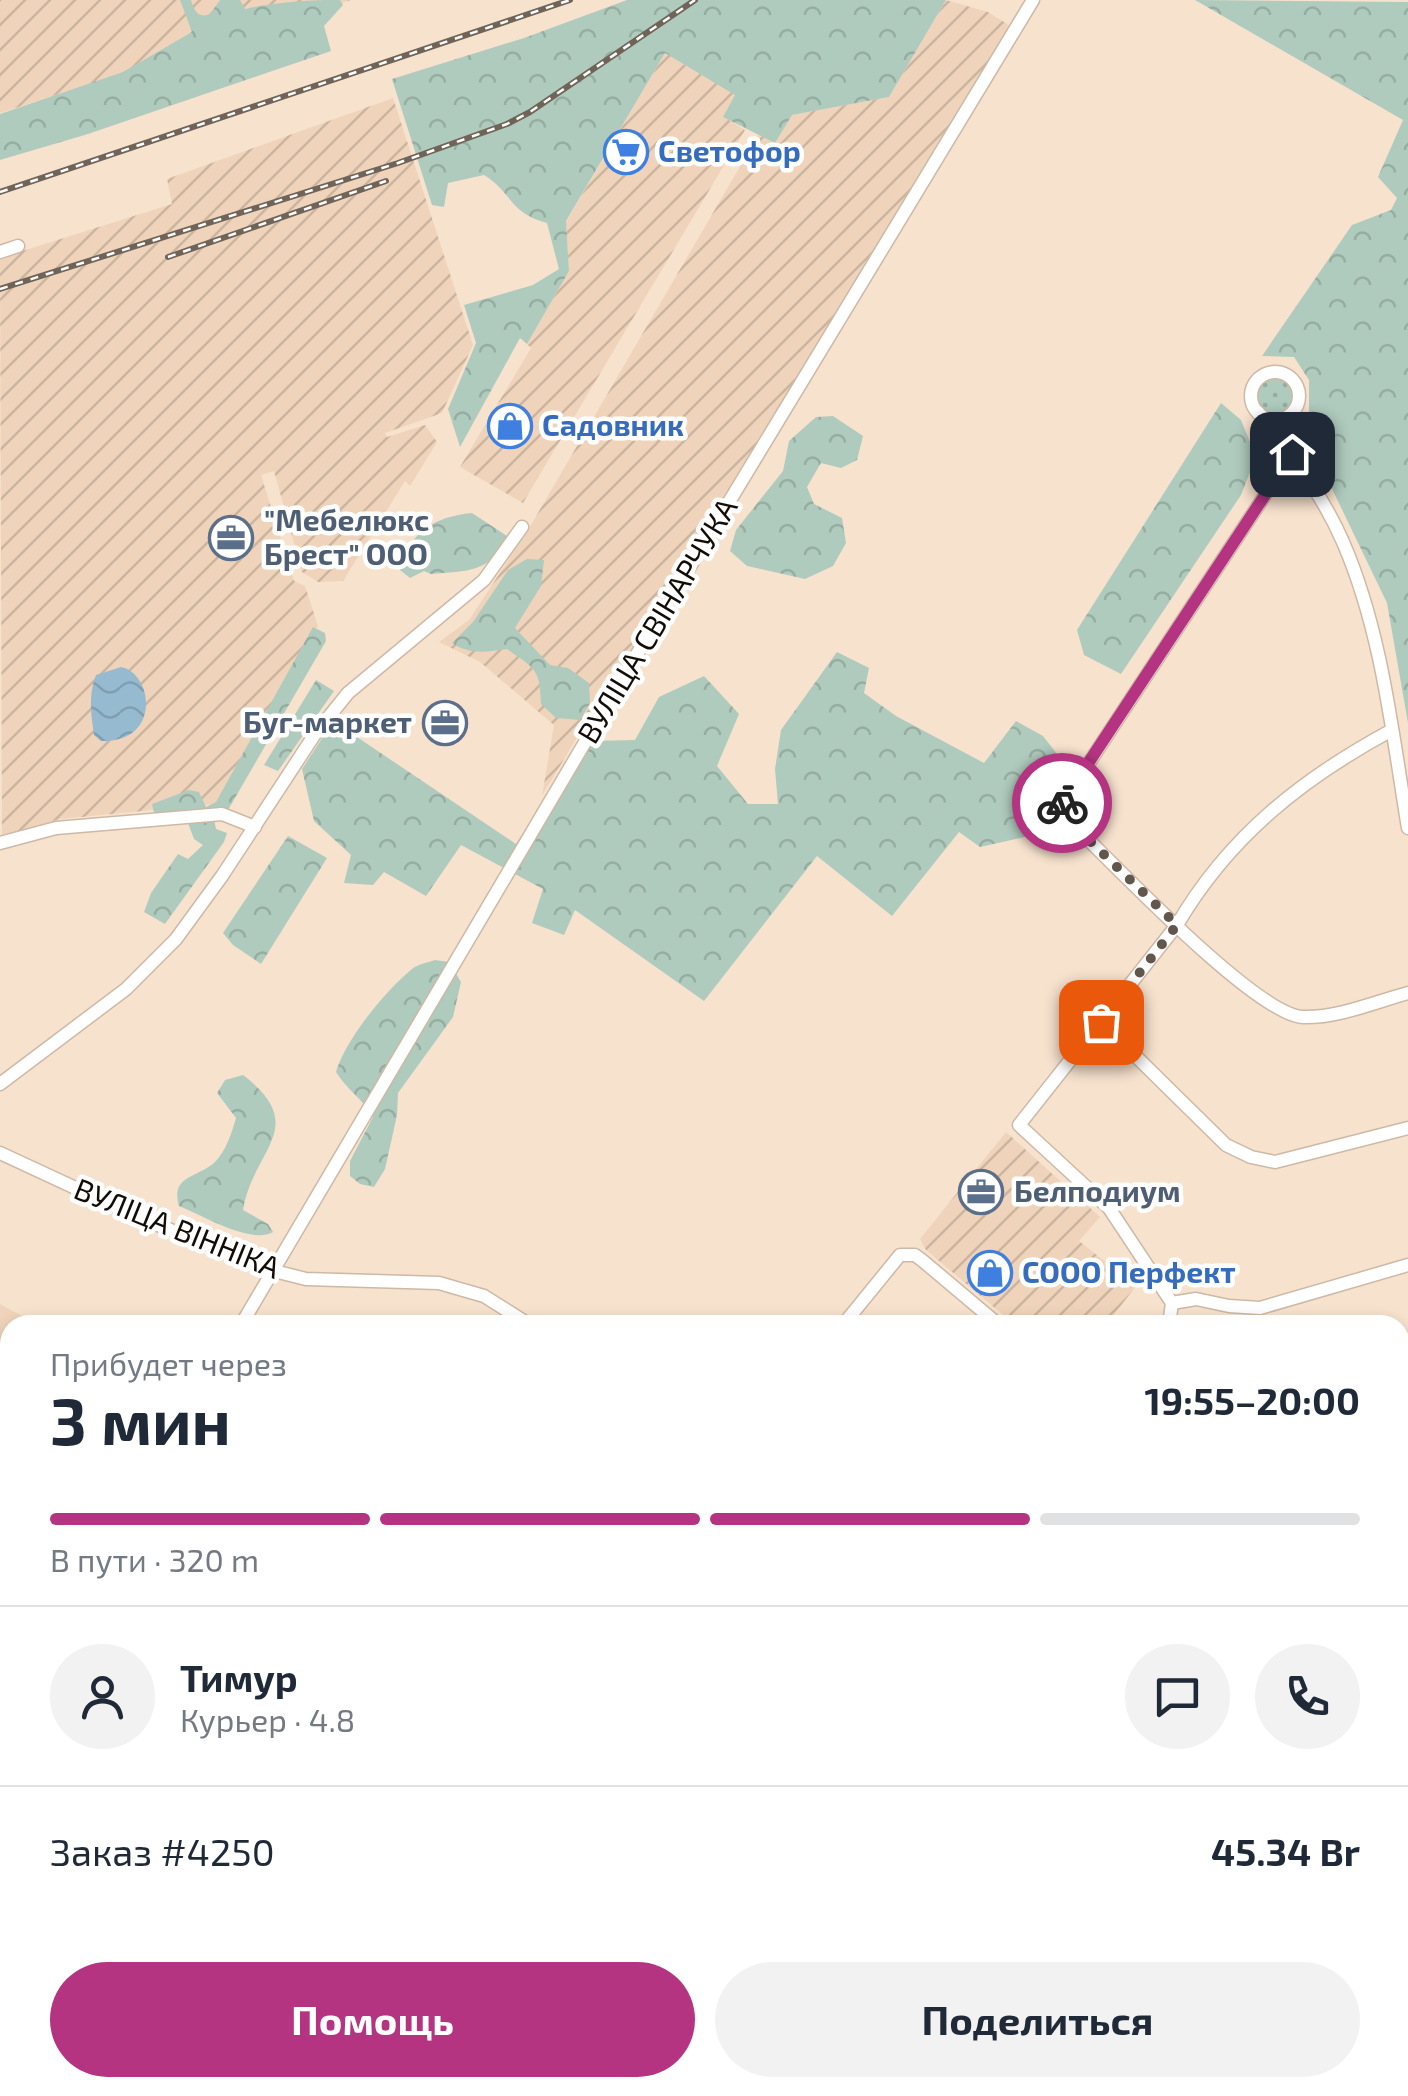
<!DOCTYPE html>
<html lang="ru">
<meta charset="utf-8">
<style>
:root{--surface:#fff;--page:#f2f2f3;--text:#1f2937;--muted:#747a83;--line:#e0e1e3;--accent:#b43481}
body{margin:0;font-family:"Exo 2",sans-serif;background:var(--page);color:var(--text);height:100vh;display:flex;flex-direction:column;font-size:38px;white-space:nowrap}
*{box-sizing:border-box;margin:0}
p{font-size:32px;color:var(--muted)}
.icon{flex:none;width:55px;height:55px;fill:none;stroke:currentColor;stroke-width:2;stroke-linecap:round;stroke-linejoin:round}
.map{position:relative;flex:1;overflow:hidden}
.panel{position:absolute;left:0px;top:1315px;width:1410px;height:782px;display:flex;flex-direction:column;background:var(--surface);border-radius:30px 30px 0 0;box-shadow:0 5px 15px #0003}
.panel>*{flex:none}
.pin{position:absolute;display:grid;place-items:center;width:85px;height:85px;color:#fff;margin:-42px;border-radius:20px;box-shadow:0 5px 15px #0006}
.courier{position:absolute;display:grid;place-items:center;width:100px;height:100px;margin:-50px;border:8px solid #b43481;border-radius:50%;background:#fff;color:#222;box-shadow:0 2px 12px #0007}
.overview em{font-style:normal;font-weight:700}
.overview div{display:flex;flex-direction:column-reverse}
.overview{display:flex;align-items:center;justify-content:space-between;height:170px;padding:0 50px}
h1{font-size:65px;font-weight:700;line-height:75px}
.bar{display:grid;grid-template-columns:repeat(4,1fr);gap:15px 10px;align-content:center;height:120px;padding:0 50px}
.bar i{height:12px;border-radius:8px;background:var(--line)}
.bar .current{background:var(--accent)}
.bar p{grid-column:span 4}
.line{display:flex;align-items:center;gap:25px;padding:0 50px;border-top:2px solid var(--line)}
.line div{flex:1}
.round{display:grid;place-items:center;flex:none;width:105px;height:105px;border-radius:52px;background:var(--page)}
.action{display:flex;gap:20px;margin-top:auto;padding:20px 50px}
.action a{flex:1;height:115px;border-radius:60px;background:var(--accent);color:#fff;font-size:40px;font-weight:700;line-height:115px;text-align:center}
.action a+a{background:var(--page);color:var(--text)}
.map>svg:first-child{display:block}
</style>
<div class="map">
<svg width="1408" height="2096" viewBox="0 0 1408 2096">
<defs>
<pattern id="industrial-furrows" width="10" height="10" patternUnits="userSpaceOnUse" patternTransform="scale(2.5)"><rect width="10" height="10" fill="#efd4bb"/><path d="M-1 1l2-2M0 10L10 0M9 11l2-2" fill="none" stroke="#ccb59f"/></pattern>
<pattern id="green-dots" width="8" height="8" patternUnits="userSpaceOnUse" patternTransform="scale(2.5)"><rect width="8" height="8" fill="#afcbbd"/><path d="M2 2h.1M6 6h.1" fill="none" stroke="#96ada1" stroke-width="1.8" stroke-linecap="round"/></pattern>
<pattern id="forest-crowns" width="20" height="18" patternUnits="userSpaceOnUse" patternTransform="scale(2.5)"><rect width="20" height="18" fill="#afcbbd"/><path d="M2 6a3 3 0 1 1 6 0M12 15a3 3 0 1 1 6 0" fill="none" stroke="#96ada1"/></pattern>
<pattern id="water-waves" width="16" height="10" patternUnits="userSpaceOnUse" patternTransform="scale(2.5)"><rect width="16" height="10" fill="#96bbd1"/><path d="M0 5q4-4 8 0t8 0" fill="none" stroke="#80a0b2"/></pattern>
</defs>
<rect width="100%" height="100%" fill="#f7e2ce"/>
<!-- industrial -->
<g fill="url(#industrial-furrows)">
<polygon points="0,0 351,0 0,113"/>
<polygon points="946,0 988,12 1015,29 627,673 618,669 542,796 554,725 480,662 439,642 469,620 528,530 759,134 792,115 889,97"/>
<polygon points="665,53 736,95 724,117 745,130 523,503 460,467 531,348 527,344 569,271 566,222"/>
<polygon points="393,98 473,345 442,413 385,433 387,437 425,425 437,442 410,486 405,481 343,581 318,582 302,572 274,471 261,475 294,581 305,586 318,626 216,804 60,819 2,836 0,258 172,204 167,179"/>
<polygon points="1006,1132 1100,1217 1079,1241 1136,1286 1106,1325 1015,1325 926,1250 920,1239"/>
<polygon points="1400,2040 1408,2046 1408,2096 807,2096 813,2088 1400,2088"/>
</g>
<!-- built -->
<polygon fill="#efd4bb" points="0,1304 38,1325 10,1325 10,1388 0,1404"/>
<!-- green -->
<circle fill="url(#green-dots)" cx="1275" cy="395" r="19"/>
<!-- forest -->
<g fill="url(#forest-crowns)">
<path d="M180,0H191C194,10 198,19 210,14L220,0H240L245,9C276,2 307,0 340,0L343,5L324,26L331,51L88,134L0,160V114L123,72L192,32Z"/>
<path d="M627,0H946L889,97L792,115L775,143L723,117L735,95L665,53L566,221L569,271L527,344L520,338L460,447L448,409L476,343L464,305L533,285L559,269L547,223C508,212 513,193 484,175L448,183L444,207L432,205L392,79L524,38Z"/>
<polygon points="1195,0 1408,2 1408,723 1387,603 1309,441 1309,380 1294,357 1262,356 1352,225 1391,210 1397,198 1378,177 1403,120"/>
<polygon points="1221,403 1241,420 1256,457 1241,495 1121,674 1084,655 1077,630"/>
<polygon points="833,416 863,436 857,460 841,468 821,463 807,487 814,504 842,518 846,543 833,566 805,579 747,566 730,551 736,530 783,471 789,441 816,417"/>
<path d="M472,513L507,536C493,573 466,571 431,574L424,571L410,578L400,570C410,531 434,517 472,513Z"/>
<path d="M527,559L544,560L541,586L515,628L550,665L568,668L589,683L590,703L580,720L556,718L541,704C540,668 535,669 507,649C485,652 471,655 452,643L473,622L508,570Z"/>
<polygon points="313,627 325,633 326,641 228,810 214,819 216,829 227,833 224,842 165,924 144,912 151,893 178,854 188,859 203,845 194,839 188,823 155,817 152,804 189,790 199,792 206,807 216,802"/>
<polygon points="837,652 869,668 864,693 896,716 984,763 1016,721 1043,736 1061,759 1052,796 1029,836 980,847 959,832 892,916 817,856 704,1001 575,910 564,935 532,923 543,889 461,845 426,896 384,872 373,885 344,883 351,855 314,821 302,769 328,729 348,731 516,844 556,783 591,741 635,740 659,697 704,676 739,714 717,766 748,804 778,804 775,769 781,730"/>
<polygon points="316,680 334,691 278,771 264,765"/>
<polygon points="288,836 327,858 261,964 233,945 223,933"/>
<path d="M435,960L449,962L461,982L453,1017L398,1093L397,1115L385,1169L374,1187L360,1184L350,1176V1161L373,1117C363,1099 347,1090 336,1072C345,1040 386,990 412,969C418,964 427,963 435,960Z"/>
<path d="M243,1075C311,1127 253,1149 243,1210L268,1224L273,1232C251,1245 202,1215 179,1206C170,1175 198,1178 215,1162C226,1151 232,1132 236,1118L217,1093L225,1080Z"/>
<polygon points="10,1597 10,1822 0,1823 0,1598"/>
</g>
<!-- water -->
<path fill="url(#water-waves)" d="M121,667C153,673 162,743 101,741L94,735C91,715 88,695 96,675Z"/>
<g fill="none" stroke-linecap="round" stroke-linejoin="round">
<!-- stream -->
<polyline stroke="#96bbd1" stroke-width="2.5" points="1400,1988 1408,1993"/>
<defs>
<g id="minor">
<polyline points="0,252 18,246"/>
<circle cx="1275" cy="396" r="24"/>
<path d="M1258,412C1291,453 1322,494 1343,542C1382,632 1392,732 1408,828"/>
<path d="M1292,454L1058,810C1101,850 1254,1015 1303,1017C1338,1018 1375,1002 1408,993"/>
<path d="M1392,730C1303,778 1229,836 1177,925L1019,1125L1109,1208L1172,1303L1196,1299L1229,1306L1260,1308L1408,1265"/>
<polyline points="0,843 56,828 222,814 255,827"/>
<polyline points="1101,1022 1226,1145 1251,1157 1275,1162 1408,1128"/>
<polyline points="0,1084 126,989 176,939 222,876 315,734 348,693 484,580 522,527"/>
<polyline points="0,1153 138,1217 274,1271 306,1279 439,1283 484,1296 530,1325"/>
<polyline points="241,1325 643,644 1033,0"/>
<polyline points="843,1325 900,1255 915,1255 923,1261 999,1325"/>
<polyline points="1169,1325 1172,1303"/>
<polyline points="1400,1400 1408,1398"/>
<polyline points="1400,1537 1408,1535"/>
<polyline points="0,1589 10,1587"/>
<polyline points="1400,1681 1408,1679"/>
<polyline points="0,1846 10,1845"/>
<polyline points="1400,1888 1408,1895"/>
<polyline points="60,2088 62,2096"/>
<polyline points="360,2096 365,2088"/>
<polyline points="504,2096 510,2088"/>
<polyline points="669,2096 675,2088"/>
<polyline points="794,2096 799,2088"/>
</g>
</defs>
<!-- minor casing -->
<use href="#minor" stroke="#cdb9a6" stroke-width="15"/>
<!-- minor -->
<use href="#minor" stroke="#fff" stroke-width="12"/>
<defs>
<g id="rail">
<polyline points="0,192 570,0"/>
<polyline points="168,257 386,181"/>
<polyline points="0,289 398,163 507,124 530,112 695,0"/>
</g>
</defs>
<!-- rail casing -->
<use href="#rail" stroke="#706458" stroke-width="6"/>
<!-- rail -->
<use href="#rail" stroke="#fff" stroke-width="2.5" stroke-dasharray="8" stroke-linecap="butt"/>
</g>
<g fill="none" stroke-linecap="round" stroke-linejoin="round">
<!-- done -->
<polyline stroke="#62574c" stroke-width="10" stroke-dasharray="0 18" points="1062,803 1058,810 1177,925 1101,1022"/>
<!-- route -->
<polyline stroke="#b43481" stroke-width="12" points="1062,803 1292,454"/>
</g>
<!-- icons -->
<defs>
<symbol id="supermarket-ring" viewBox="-11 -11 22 22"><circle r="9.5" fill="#fff" stroke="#3f7fe0" stroke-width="1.5"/><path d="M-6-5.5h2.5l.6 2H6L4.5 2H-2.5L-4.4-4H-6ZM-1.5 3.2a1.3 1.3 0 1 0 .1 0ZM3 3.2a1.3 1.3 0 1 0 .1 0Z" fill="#3f7fe0"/></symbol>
<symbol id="shop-ring" viewBox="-11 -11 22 22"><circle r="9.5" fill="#fff" stroke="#3f7fe0" stroke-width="1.5"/><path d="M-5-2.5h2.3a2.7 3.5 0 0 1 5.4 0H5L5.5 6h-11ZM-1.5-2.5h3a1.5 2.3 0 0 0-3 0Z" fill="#3f7fe0"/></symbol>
<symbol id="office-ring" viewBox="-11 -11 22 22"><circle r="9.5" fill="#fff" stroke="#5c6f8a" stroke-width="1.5"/><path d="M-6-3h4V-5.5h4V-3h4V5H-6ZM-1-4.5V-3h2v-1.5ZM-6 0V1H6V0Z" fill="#5c6f8a"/></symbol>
</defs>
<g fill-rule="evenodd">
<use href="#supermarket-ring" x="601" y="127" width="50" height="50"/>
<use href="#shop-ring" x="485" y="401" width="50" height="50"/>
<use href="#office-ring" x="206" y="513" width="50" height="50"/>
<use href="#office-ring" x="420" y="698" width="50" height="50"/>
<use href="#office-ring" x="956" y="1167" width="50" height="50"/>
<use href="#shop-ring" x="965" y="1248" width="50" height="50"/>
</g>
<g text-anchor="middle" stroke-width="9" stroke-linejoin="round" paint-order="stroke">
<!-- shop labels -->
<g font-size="30" font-weight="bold" fill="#366cbe" stroke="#fff" text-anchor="start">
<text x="658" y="162">Светофор</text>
<text x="542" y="436">Садовник</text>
<text x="1022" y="1283">СООО Перфект</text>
</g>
<!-- service labels -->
<g font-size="30" font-weight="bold" fill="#4e5e75" stroke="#fff" text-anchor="start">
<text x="264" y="531">"Мебелюкс<tspan x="264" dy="34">Брест" ООО</tspan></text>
<text x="412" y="733" text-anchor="end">Буг-маркет</text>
<text x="1014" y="1202">Белподиум</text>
</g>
<!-- street labels -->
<g font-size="30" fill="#120c06" stroke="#fff">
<text transform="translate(658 621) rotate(-59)" y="10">ВУЛІЦА СВІНАРЧУКА</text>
<text transform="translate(177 1229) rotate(22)" y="10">ВУЛІЦА ВІННІКА</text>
</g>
</g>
</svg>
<div class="pin" style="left:1101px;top:1022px;background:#ea580c"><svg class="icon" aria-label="bag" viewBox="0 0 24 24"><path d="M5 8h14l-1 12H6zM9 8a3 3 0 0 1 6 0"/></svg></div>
<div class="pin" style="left:1292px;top:454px;background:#1f2937"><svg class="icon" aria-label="home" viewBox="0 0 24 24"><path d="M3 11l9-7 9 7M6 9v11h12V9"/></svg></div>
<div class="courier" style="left:1062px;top:803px"><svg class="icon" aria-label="bike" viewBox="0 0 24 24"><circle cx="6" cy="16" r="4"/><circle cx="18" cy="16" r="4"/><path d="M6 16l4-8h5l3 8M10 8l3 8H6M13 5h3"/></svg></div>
<section class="panel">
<div class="overview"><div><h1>3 мин</h1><p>Прибудет через</p></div><em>19:55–20:00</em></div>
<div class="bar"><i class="current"></i><i class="current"></i><i class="current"></i><i></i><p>В пути · 320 m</p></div>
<div class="line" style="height:180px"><a class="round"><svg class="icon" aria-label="person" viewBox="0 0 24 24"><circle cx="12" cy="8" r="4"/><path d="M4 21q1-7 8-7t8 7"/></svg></a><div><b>Тимур</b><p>Курьер · 4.8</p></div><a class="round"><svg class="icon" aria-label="chat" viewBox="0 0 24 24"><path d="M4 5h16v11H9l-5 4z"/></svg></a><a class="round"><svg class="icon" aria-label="phone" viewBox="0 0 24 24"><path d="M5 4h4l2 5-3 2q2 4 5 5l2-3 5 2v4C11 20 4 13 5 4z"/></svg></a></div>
<div class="line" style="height:130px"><div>Заказ #4250</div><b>45.34 Br</b></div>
<div class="action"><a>Помощь</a><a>Поделиться</a></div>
</section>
</div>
